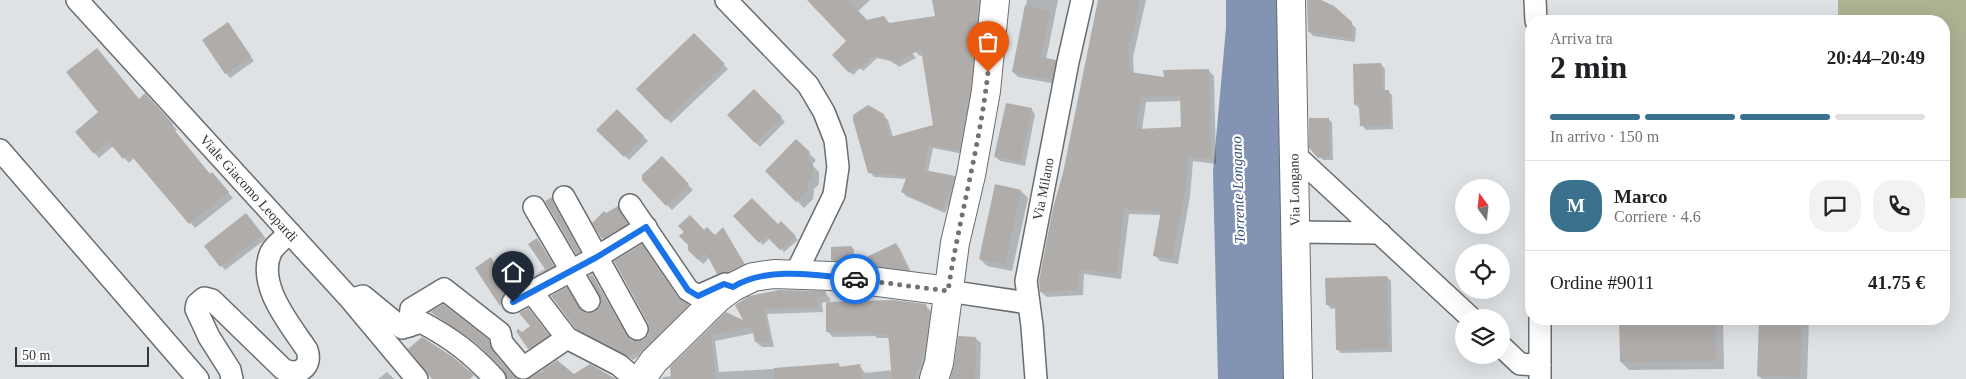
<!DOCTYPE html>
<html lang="it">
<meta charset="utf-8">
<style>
:root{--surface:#fff;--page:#f2f2f2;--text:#202124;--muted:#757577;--line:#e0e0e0;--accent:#3a718c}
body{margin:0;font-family:Georgia,serif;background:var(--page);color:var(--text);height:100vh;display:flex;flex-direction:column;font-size:19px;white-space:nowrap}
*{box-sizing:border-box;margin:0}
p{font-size:16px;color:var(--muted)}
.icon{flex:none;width:28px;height:28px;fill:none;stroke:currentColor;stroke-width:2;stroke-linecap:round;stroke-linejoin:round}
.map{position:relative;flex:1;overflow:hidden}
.details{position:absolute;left:1525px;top:15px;width:425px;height:310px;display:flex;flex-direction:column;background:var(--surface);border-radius:20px;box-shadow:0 5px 20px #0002}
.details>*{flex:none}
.needle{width:32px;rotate:345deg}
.buttons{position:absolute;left:1455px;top:179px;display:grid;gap:10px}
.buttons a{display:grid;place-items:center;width:55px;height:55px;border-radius:50%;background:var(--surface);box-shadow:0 5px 20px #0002;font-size:25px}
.scale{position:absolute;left:15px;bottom:12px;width:134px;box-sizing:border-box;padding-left:5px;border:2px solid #343637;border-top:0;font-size:14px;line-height:18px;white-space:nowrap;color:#343637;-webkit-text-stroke:4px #fff;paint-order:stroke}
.pin{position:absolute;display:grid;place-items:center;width:42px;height:42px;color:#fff;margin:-51px -21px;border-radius:50% 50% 50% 0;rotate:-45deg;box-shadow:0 0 5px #0007}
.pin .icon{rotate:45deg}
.courier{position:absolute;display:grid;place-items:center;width:50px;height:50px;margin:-25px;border:4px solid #1a73e8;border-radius:50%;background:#fff;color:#222;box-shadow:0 1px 6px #0007}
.headline em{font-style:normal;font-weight:600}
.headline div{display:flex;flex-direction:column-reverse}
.headline{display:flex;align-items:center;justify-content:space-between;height:85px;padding:0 25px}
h1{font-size:32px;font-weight:600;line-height:38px}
.bar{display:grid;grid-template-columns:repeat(4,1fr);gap:8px 5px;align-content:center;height:60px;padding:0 25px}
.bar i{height:6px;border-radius:4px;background:var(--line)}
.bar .on{background:var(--accent)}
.bar p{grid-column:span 4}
.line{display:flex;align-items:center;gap:12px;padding:0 25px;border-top:1px solid var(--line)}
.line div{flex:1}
.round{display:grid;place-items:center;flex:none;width:52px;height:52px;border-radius:20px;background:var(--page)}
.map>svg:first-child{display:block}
</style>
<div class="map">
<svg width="1966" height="379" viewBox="0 0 1966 379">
<rect width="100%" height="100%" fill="#dee2e5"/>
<!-- green -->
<polygon fill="#aeb293" points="1838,0 1966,0 1966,198 1944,198 1944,21 1838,21"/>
<!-- water -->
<polygon fill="#8393b3" points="1226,0 1278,0 1288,379 1218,379 1213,172 1226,28"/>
<!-- shadow -->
<g fill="#0003" fill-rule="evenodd">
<polygon points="809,0 870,0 842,26 887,21 916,58 899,67 894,62 877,58 863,71 860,68 853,75 834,55 848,41"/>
<polygon points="933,0 981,0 981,30 964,154 933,148 928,172 954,177 958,182 945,213 906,196 902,191 907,179 874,177 870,172 883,115 888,120 893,137 934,126 923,55 920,56 916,52 911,21 937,17"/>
<polygon points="1027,0 1058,0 1046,60 1055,61 1060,66 1056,84 1018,77 1013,72"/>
<path d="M1099,0H1146L1133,57L1134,74L1165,79L1208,70L1214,76L1216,164L1193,161L1190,196L1178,264L1160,261L1155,255L1162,215L1129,214L1121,279L1084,274L1083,295L1047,297L1041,292ZM1181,101L1182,128L1142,130L1146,102Z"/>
<polygon points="1308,0 1315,0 1334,7 1356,28 1355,42 1313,36 1309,31"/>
<polygon points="228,24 254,61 230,78 226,73"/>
<polygon points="694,35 728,69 671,123 638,89"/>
<polygon points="1381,64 1385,69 1385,91 1388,91 1392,95 1393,129 1366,130 1362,125 1359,108 1355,104"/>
<polygon points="754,91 785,122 760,147 729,115"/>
<polygon points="139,100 150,100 177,130 175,132 210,176 217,179 233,198 195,228 134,158 129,163 113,146 99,158 95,153"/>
<polygon points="1031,109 1035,114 1025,166 1000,161 996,157"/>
<polygon points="617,111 648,141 629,160 597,130"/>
<polygon points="1328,119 1332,122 1333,160 1323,160 1311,148"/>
<polygon points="796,141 816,160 812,165 819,172 819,184 814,189 813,199 804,208 767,171"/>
<polygon points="662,158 693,190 672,210 644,180"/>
<polygon points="1021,191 1028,198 1012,271 987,266 980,259"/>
<polygon points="551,199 582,255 580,256 547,201"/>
<polygon points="617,207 631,228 607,243 594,223"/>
<polygon points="735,216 778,226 781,223 798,240 784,252 770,238 763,245"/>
<polygon points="250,218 266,239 225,270 205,246"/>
<polygon points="723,228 748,269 723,278 710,257 703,264 689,250 704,231 715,236"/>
<polygon points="537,239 556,269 530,282 528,280 547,270 530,244"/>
<polygon points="896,244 900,249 912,274 860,267 856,263"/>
<polygon points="851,247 854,249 854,264 834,262 832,260"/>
<polygon points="491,259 511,290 523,283 526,286 507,299 504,308 477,268"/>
<polygon points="592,275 630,340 636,343 644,341 688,306 691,309 653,347 633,360 580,332 576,327 570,293 584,313 596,313 601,307 603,300"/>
<polygon points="1387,277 1391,281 1392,352 1341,353 1337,349 1336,308 1331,309 1327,304"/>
<polygon points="825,293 830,298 831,301 822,303 823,312 767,314 774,347 762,347 756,342 754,333 715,341 719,372 839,365 842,368 860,366 865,373 893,370 890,338 877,338 875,336 833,337 827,331 925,305 931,311 934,324 922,379 662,379 663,377 672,376 726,314 746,322 737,305"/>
<polygon points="432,313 488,341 493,346 497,357 516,379 508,379 508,375 497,362 474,341"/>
<polygon points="532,313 552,339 532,352 518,331 522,334 532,326"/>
<polygon points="1621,319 1723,319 1724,369 1629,370 1621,362"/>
<polygon points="1760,319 1809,319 1807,379 1762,379 1758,376"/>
<polygon points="975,338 981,343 980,379 952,379"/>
<polygon points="387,372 394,379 378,379"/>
</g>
<!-- building -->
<g fill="#b0aca9" fill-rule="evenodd">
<polygon points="807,0 848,0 867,20 884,16 889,23 935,16 932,0 977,0 977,25 971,89 959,151 929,145 924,170 955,176 953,185 941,210 901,192 907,176 868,173 853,120 853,115 868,105 884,114 890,137 933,125 921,49 894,64 890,59 873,55 859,69 856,66 849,73 832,55 846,41"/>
<path d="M1098,0H1140L1128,51L1130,72L1164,77L1163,70L1209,69L1211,159L1188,157L1185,189L1172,259L1153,256L1161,211L1124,209L1116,274L1079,269L1078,290L1040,292L1039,281L1053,208L1063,173ZM1180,96L1181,127L1136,129L1141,97Z"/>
<polygon points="1307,0 1321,0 1334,6 1352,22 1351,38 1308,32"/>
<polygon points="1025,5 1050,11 1041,57 1056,60 1052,80 1012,72"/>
<polygon points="228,22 251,56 225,74 202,40"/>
<polygon points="694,33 725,64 666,120 636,89"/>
<polygon points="97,48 139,99 145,93 173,124 171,126 210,174 212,172 229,192 189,224 129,153 123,159 108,141 94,154 75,132 98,112 66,72"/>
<polygon points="1381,63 1382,90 1389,90 1390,125 1360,126 1359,104 1354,105 1353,64"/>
<polygon points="754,89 782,117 755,143 727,115"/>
<polygon points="1006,103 1032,108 1020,162 994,157"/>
<polygon points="617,109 644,136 624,157 596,130"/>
<polygon points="1309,118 1329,118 1330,157 1318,158 1309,148"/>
<polygon points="796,139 810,152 806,157 813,164 812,177 808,182 808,190 796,202 765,171"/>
<polygon points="662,156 689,184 666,206 642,180 642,175"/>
<polygon points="995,184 1021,190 1005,264 979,259"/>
<polygon points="552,197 553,203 580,252 576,254 545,201"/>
<polygon points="752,198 778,224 781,221 796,236 780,250 766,236 759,243 733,216"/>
<polygon points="618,206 628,224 602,239 592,223 604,211 606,213"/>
<polygon points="246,213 263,235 220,267 204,246"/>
<polygon points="690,215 704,230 707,227 715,235 723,227 744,264 728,272 717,274 706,253 698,260 688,250 688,245 679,236 684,232 678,226"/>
<polygon points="537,238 554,266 526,280 545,269 528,244"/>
<polygon points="896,243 908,270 854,263"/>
<polygon points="642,244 678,297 689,305 649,344 629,357 575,328 551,296 567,287 582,312 589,313 595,312 600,307 601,300 589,276 592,274 626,335 631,340 636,341 643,340 648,335 649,330 648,323 614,261"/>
<polygon points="852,246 852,263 831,260 831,247"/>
<polygon points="491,257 510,289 523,282 503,295 500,306 475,268"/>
<polygon points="1387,276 1388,348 1336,350 1335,305 1326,305 1325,278"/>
<polygon points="779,290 826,291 826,296 817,298 818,307 763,309 770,342 755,342 752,327 711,335 716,379 671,379 670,367 726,312 743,320 735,305 749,296"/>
<polygon points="893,300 926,304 929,318 924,354 923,354 915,379 892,379 888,333 871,334 871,331 826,332 826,302"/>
<polygon points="443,304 489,340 492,351 517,379 507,379 504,370 478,345 459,330 430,312"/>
<polygon points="528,308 549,335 528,349 516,331 518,329 522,332 530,326 519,313"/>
<polygon points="1619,319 1715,319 1716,361 1620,362"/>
<polygon points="1759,319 1802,319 1800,377 1757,376"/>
<polygon points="958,336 976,337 975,379 950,379 954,365"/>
<polygon points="422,337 453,357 474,375 470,379 432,379 408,349"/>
<polygon points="557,360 574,374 590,364 616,379 528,379 541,371 543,373 542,370"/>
<polygon points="839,363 839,367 860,364 862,379 774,379 774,368"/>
</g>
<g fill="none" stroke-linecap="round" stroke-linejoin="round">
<defs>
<g id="street">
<polyline points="77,0 351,300 417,379"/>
<polyline points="726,0 808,85 824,112 835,140 838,167 834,195 795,275"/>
<polyline points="1535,0 1536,21"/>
<polyline points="0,150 198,379"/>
<polyline points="1293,153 1471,318"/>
<polyline points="564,197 637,329"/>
<polyline points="630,205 688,290 698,296 725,284 730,286"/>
<polyline points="534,207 589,301"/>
<polyline points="1295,232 1380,233"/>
<polyline points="531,291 567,338 619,365 635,379"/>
<polyline points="948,291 1028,303"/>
<path d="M352,299L363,296L402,328L421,322C453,339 471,353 495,379"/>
<polyline points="513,302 597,257 646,227"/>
<polyline points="1540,319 1540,379"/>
<polyline points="409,326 411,309 444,289 500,333 502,343 523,368 567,338"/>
<polyline points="1501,346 1520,364 1540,365"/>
<path d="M232,379L230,370L209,337L196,309L197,304L204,298L212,300L283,369C298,377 313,367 307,350C290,324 256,285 271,252C275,245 284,238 290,233"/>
<polyline points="1036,379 1032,326 1026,281 1068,62 1082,0"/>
</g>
<g id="secondary">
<polyline points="1291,0 1298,379"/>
<polyline points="641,379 654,361 718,298 733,287 753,277 774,274 832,276 948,291"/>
<polyline points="934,379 939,363 955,243 971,175 986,91 995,0"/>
</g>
</defs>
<!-- street casing -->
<use href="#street" stroke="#6a6d6f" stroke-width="24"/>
<!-- secondary casing -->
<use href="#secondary" stroke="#6a6d6f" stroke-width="30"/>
<!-- street -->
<use href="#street" stroke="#fff" stroke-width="21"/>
<!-- secondary -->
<use href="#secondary" stroke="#fff" stroke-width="28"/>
</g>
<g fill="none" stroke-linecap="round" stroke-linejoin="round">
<!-- done -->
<path stroke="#707274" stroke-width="5" stroke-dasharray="0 9" d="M855,279L948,291C959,218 980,146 988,72"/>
<!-- route -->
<path stroke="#1a73e8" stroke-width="6" d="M513,302L597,257L646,227L688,290L698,296L724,284L733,287C767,266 817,275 855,279"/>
</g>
<g text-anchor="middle" stroke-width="4.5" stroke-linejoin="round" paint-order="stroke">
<!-- street labels -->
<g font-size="14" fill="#343637" stroke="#fff">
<text transform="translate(249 188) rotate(48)" y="5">Viale Giacomo Leopardi</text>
<text transform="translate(1043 189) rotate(-79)" y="5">Via Milano</text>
<text transform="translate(1294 190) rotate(-91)" y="5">Via Longano</text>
</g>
<!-- water labels -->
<g font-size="15" font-style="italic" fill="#384e7b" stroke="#fff">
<text transform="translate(1238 190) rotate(-92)" y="5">Torrente Longano</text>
</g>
</g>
</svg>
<div class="buttons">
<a><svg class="needle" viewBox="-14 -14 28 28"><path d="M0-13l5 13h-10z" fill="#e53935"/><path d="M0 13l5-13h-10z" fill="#757577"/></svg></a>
<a><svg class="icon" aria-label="locate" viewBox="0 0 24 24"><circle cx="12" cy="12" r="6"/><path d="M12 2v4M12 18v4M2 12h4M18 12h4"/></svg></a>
<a><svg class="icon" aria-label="layers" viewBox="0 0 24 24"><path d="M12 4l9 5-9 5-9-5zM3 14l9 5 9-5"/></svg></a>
</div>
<div class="scale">50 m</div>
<div class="pin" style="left:988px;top:72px;background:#ea580c"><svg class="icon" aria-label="bag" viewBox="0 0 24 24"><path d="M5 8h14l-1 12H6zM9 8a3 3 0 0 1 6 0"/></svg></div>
<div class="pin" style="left:513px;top:302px;background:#1f2937"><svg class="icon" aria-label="home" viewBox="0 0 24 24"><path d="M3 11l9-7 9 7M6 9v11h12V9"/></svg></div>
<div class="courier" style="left:855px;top:279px"><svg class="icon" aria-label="car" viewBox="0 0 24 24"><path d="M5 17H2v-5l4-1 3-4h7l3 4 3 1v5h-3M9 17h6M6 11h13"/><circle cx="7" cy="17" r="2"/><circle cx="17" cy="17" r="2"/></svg></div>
<section class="details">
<div class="headline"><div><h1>2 min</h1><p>Arriva tra</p></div><em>20:44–20:49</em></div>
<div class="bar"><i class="on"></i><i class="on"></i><i class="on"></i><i></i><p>In arrivo · 150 m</p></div>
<div class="line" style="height:90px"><b class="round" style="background:var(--accent);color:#fff">M</b><div><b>Marco</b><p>Corriere · 4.6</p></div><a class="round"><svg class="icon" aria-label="chat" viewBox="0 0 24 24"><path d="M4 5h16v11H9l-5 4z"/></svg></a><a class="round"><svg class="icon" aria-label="phone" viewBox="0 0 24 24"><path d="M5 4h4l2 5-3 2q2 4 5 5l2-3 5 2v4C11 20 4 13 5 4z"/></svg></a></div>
<div class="line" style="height:65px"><div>Ordine #9011</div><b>41.75 €</b></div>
</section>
</div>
